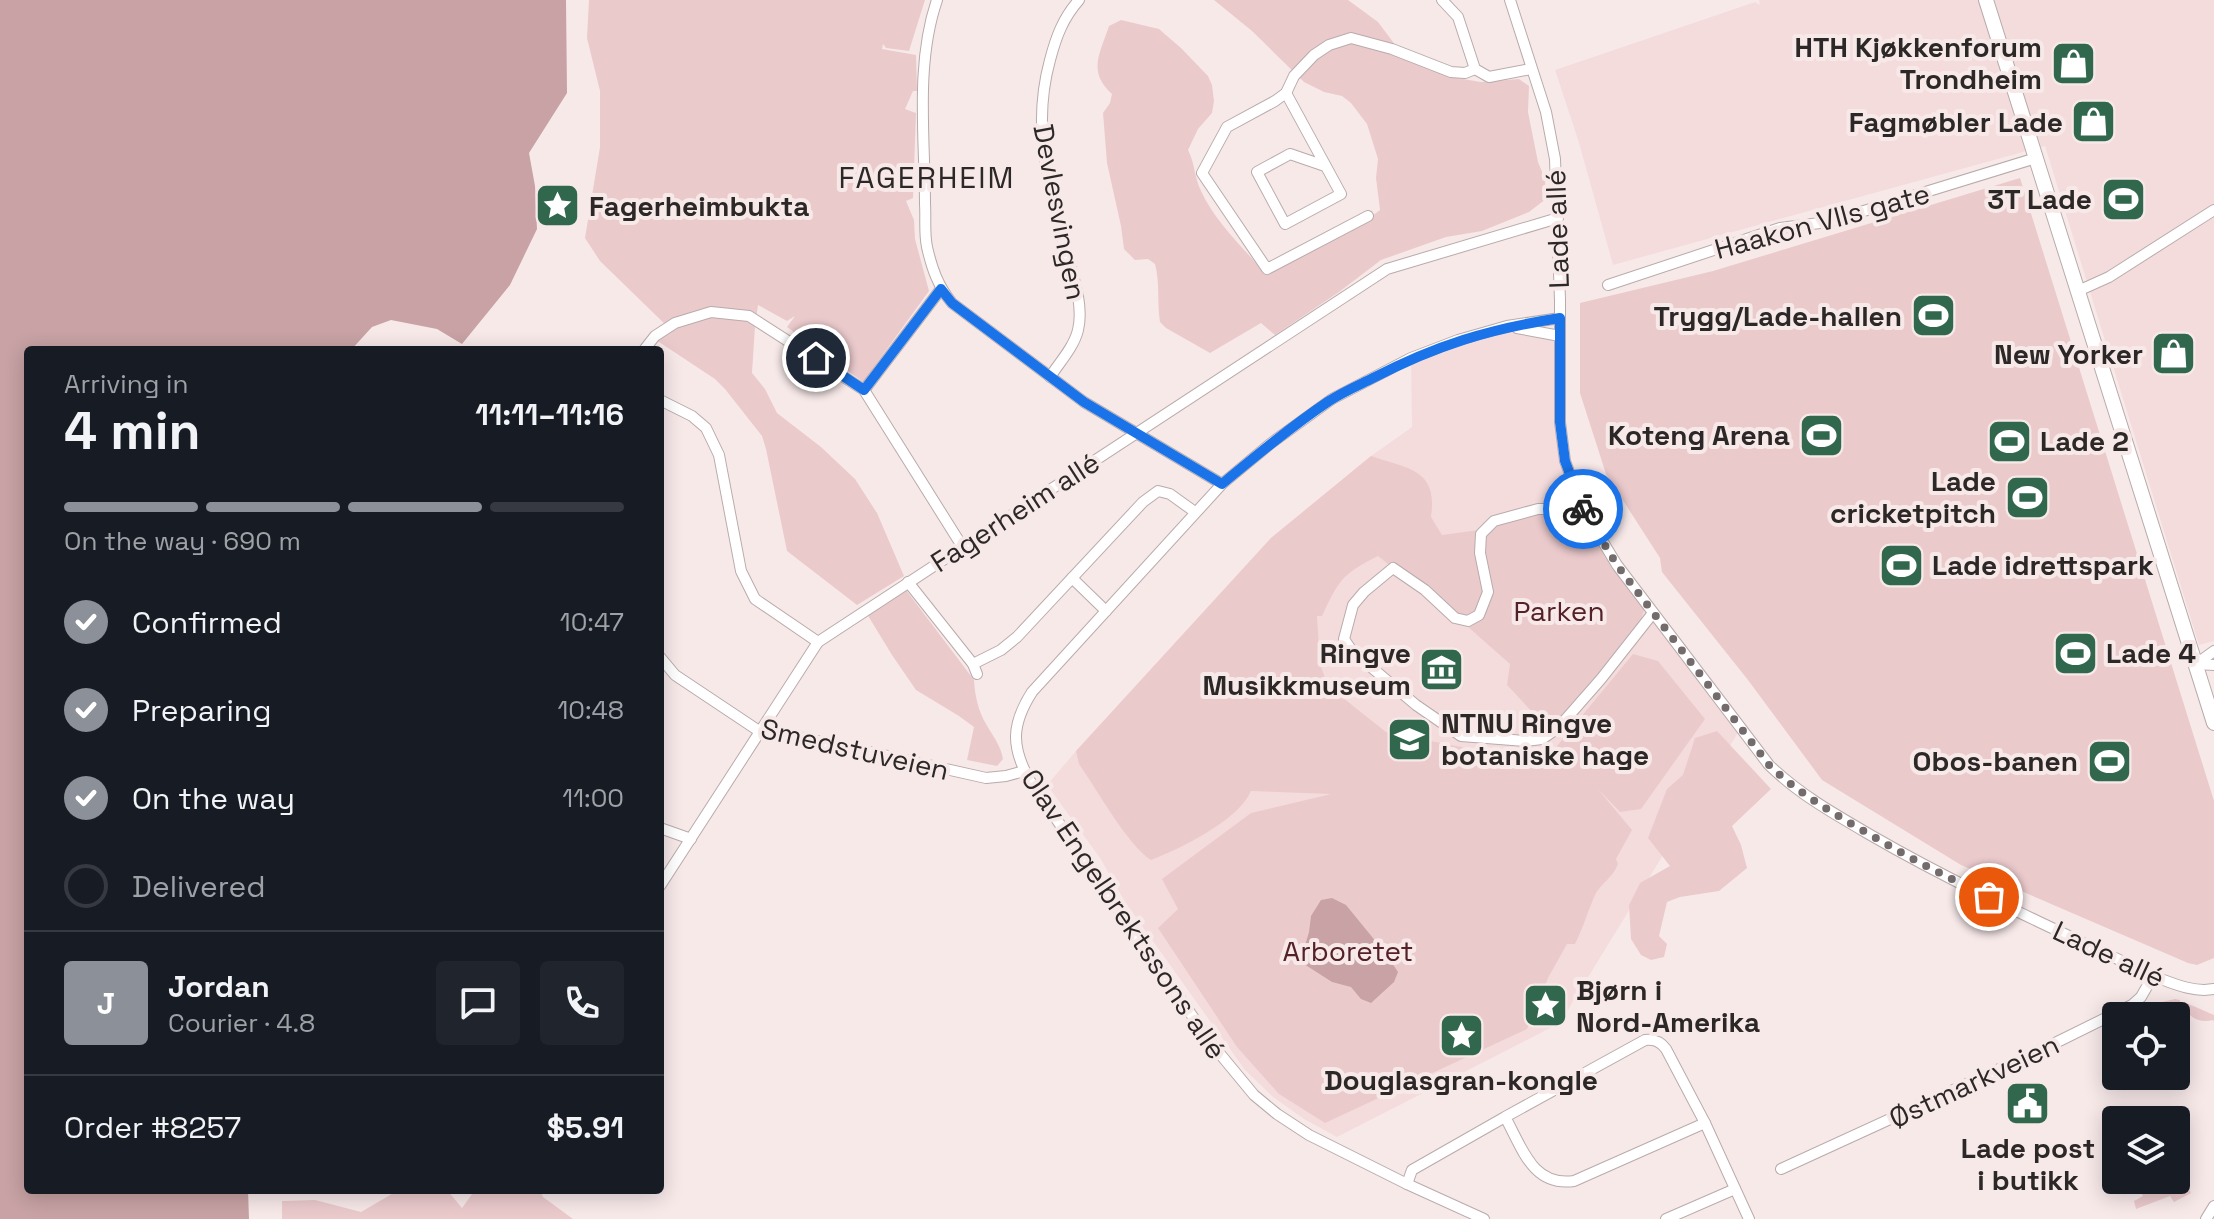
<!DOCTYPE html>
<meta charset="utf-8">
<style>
:root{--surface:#171b24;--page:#20242c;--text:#f1f3f6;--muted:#9ea1a6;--line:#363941;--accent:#8c9099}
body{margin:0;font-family:"Space Grotesk",sans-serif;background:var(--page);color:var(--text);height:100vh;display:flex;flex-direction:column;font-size:30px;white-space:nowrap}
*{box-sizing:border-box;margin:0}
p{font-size:26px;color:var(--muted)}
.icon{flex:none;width:44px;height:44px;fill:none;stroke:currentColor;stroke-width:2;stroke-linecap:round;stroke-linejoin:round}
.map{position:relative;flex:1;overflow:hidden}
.sheet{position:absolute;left:24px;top:346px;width:640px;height:848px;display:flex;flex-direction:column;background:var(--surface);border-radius:8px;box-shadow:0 4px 20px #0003}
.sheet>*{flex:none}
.controls{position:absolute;left:2102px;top:1002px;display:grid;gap:16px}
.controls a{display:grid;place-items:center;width:88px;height:88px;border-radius:8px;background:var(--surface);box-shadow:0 4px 20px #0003;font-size:40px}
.pin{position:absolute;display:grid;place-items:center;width:68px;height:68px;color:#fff;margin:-34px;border:4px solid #fff;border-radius:50%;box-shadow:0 2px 8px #0007}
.courier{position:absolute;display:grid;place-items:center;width:80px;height:80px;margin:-40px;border:6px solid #1a73e8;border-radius:50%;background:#fff;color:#222;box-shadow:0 2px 10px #0007}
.head em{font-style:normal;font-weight:600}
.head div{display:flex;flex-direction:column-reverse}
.head{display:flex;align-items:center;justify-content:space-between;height:136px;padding:0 40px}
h1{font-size:52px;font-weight:600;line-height:60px}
.bar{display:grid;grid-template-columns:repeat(4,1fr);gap:12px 8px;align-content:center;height:96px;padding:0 40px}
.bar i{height:10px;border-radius:6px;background:var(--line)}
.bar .active{background:var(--accent)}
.bar p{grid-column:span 4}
.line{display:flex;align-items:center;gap:20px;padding:0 40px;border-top:2px solid var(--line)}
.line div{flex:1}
.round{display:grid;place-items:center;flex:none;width:84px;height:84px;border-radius:8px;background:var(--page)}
ol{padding:0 40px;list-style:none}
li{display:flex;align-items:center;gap:24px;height:88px}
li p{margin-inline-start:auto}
li .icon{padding:8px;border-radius:50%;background:var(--accent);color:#fff;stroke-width:4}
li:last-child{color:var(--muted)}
li i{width:44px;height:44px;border:4px solid var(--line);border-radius:50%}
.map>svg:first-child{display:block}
</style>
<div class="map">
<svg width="2214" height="1219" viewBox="0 0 2214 1219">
<rect width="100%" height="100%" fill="#f8e9e9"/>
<!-- built -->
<g fill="#f4dcdd">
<polygon points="1759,0 2214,0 2214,641 2199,645 2045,146 1613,265 1579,143 1555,70 1755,2 1760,5"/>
<polygon points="1507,326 1560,336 1560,422 1583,509 1617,565 1741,728 1560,1023 1337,1137 1304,1119 1273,1097 1245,1070 1125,902 1100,858 1047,785 1076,751 1271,538 1371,456 1412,427 1411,358"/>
</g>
<!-- green -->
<g fill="#ebcacc">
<polygon points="589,0 925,0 909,51 886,48 883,44 882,49 916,55 917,91 913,91 905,109 916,113 913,198 906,201 914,220 915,239 929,291 863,382 787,327 795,316 787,321 758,305 755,326 752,373 765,389 777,413 821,447 855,479 877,513 904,576 857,605 787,551 766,449 762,436 725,389 715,379 656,340 671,330 600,261 585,238 600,147 600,91 587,38"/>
<path d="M1214,0H1348L1378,22L1402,54L1428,69L1457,78L1481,82L1519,79L1529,86L1528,112L1538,162L1545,179L1546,199L1529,212L1482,231L1446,237L1381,260L1339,292L1275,335L1261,323L1210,353L1166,328L1160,322C1157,303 1160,282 1155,264L1148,259L1135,260L1124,249L1121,226L1107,163L1103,113L1110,103L1112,94C1087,71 1100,54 1109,26L1121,20L1159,29L1181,48L1208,76L1212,85L1214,101L1212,113L1198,129L1188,150C1195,163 1194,177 1201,191C1214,219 1237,242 1258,265L1265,271L1363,223L1380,210L1376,178L1378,159L1367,124L1351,103L1342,96L1324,92L1304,82L1252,31Z"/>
<polygon points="2020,178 2214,801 2214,958 2197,965 2188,963 1961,865 1822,780 1748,680 1662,572 1660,558 1606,474 1580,393 1580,303 1713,271"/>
<path d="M1371,456C1409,469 1438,469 1431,517L1442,535L1486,529L1481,534L1488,592L1479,615L1455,618L1378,556C1342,574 1339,580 1322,616H1317L1320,664L1328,686L1386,732L1481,751L1508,750L1572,759L1557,746L1633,654L1658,661L1705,719L1641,809L1620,812L1597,788L1632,830L1616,859L1618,864C1613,878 1601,883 1595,895C1588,911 1583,928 1575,944H1567L1548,978L1527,1029L1325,1123L1279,1094L1237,1047L1158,928L1178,909L1162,879L1251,813L1331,794L1251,791C1239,820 1180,849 1151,860C1128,846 1096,788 1079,764L1076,751L1271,538Z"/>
<path d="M1578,511L1599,548L1645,607L1638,629L1551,732L1507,685L1510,664L1467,626L1482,618C1485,611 1491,602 1492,594C1494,581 1484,565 1483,551C1482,510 1549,512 1578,511Z"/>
<path d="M906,590L974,680C975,696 978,710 986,724C993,736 1001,746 1003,759L997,766L967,760L974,727L959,716L916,690L892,655L867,614Z"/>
<polygon points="1717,731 1771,789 1732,826 1741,845 1747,868 1719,891 1680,897 1667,902 1659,936 1667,944 1664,957 1651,960 1641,955 1631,939 1629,905 1640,883 1670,866 1648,838 1667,789 1683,775 1695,738"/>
<polygon points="2175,999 2180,1000 2181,1009 2176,1012 2171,1006 2149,1016 2132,1016 2162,1002"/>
<path d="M2184,1002L2214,1015V1022L2213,1020C2199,1024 2185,1016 2184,1002Z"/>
<polygon points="2176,1167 2181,1172 2191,1193 2174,1202 2170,1196 2136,1209 2134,1201 2143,1196 2138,1186 2147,1182 2152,1192 2172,1182 2172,1180 2176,1180"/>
<polygon points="407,1190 447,1190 462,1208 475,1190 540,1190 543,1197 573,1219 282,1219 282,1201 315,1200 361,1212 397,1191"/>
</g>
<!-- water -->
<g fill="#c8a2a4">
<polygon points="0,0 566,0 567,93 529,153 535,186 537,229 510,285 462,344 437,329 391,320 372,327 351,350 28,350 28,1190 248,1190 249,1219 0,1219"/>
<polygon points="1332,898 1346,905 1377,943 1376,960 1382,964 1392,963 1398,972 1394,982 1371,1003 1361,999 1351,987 1332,982 1304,964 1302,956 1309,932 1311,916 1321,900"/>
</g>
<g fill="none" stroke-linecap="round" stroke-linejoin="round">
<defs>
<g id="minor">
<path d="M937,0C915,64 925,138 925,204C926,218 924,233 927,247C932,269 938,286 952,303L1084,402L1222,484"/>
<polyline points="1442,0 1458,17 1475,69 1489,77 1531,69"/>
<path d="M1510,0L1546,112L1555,159L1560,300V422L1565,461L1583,509L1617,565L1769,765C1800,795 1836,815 1874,837C1964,889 2060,931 2153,976C2172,983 2193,993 2214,989"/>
<polyline points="1286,93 1341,194 1285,224 1257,172 1290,154 1325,166"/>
<polyline points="1368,216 1267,269 1202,173 1227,127 1275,101 1286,93 1294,76 1314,55 1329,45 1351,38 1392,49 1451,72 1465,73 1475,69"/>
<polyline points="1608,285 1780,228 1828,222 2036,158"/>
<polyline points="2078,291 2109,277 2214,210"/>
<polyline points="1517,328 1560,336"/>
<polyline points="644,350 655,336 675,323 711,312 749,316 864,390 962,546"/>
<path d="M1050,377C1059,363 1074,347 1078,330C1084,305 1073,276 1066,252C1049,185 1031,129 1050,60C1056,37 1063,18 1079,0"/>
<polyline points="864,390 941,289"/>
<polyline points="660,400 692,416 706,428 719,455 741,571 755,599 818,642"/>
<polyline points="1583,509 1538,509 1494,521 1481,534 1480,553 1488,592 1479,615 1468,621 1455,618 1425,590 1393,568 1364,592 1353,605 1344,639 1352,651 1416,705 1461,736 1525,741 1542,739 1558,728 1601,679 1653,613"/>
<polyline points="1072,578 1106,611"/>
<polyline points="908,582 973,664 977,674"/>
<polyline points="660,657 675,675 759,731 777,733 852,748 986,778 1006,776 1024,771"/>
<polyline points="973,664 1001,650 1017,637 1143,502 1158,491 1170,494 1195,512"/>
<polyline points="2196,664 2214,651"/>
<polyline points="2196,664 2214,665"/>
<polyline points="660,828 691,839"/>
<polyline points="660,886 818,642 1387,269 1558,218"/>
<polyline points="1705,1123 1749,1219"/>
<polyline points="1781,1169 2045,1048 2132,1005 2141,997 2153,976"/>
<path d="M1407,1184L1412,1170L1505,1117C1522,1147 1532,1187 1574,1181L1705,1123L1666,1049C1660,1041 1654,1039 1645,1040L1505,1117"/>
<path d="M1484,1219L1407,1184L1309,1135L1277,1114L1254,1095L1211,1043L1030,781C1011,747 1011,725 1032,692L1222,484L1270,444L1332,399L1411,358L1458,340L1507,326L1560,318"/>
<polyline points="1666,1219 1735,1189"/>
<polyline points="2206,1219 2214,1206"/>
</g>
<polyline id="major" points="1986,0 2214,723"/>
</defs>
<!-- minor casing -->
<use href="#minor" stroke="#b9abac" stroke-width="12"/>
<!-- major casing -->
<use href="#major" stroke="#b9abac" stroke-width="16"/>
<!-- minor -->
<use href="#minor" stroke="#fff" stroke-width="10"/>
<!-- major -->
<use href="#major" stroke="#fff" stroke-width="14"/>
</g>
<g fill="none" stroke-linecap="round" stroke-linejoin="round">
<!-- done -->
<path stroke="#746c6c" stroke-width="8" stroke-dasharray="0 14.4" d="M1583,509L1617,565L1769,765C1799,794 1833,813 1869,834C1908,857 1948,878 1989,897"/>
<!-- route -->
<path stroke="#1a73e8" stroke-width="10" d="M816,358L864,390L941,289L952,303L1084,402L1222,484C1257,455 1292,426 1329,401C1343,392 1359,385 1373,378C1437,345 1489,329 1560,318V422L1565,461L1583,509"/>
</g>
<!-- icons -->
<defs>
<symbol id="shop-square" viewBox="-11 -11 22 22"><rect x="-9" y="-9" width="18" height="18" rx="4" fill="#31674c" stroke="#f8e9e9"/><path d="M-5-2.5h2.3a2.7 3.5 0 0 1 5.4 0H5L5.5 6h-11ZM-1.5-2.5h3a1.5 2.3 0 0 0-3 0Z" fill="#fff"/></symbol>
<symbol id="stadium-square" viewBox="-11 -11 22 22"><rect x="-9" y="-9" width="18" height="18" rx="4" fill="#31674c" stroke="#f8e9e9"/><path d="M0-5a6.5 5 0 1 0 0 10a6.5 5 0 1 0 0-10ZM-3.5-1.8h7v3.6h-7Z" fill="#fff"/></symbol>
<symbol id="sight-square" viewBox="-11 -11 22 22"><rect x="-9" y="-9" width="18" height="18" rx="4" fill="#31674c" stroke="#f8e9e9"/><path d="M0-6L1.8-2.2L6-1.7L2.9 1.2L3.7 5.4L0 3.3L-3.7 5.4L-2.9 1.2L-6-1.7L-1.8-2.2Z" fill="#fff"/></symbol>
<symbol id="museum-square" viewBox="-11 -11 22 22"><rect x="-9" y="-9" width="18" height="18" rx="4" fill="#31674c" stroke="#f8e9e9"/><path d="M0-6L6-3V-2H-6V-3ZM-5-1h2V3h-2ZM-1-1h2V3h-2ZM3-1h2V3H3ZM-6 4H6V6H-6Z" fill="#fff"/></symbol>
<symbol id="university-square" viewBox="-11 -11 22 22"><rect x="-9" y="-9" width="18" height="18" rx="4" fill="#31674c" stroke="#f8e9e9"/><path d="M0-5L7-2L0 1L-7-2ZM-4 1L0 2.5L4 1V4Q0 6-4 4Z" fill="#fff"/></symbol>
<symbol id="civic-square" viewBox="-11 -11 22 22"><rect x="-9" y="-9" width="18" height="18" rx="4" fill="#31674c" stroke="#f8e9e9"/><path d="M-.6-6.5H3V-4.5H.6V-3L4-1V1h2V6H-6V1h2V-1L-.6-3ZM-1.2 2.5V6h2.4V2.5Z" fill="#fff"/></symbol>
</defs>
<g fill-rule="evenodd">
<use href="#shop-square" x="2048" y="38" width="51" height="51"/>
<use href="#shop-square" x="2068" y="96" width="51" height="51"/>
<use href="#stadium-square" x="2098" y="174" width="51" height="51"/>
<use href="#sight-square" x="532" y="180" width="51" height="51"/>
<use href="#stadium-square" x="1908" y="290" width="51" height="51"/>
<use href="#shop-square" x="2148" y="328" width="51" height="51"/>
<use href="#stadium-square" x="1796" y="410" width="51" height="51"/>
<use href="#stadium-square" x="1984" y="416" width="51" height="51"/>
<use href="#stadium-square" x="2002" y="472" width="51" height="51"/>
<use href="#stadium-square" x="1876" y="540" width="51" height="51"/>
<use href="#stadium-square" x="2050" y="628" width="51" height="51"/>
<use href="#museum-square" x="1416" y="644" width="51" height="51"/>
<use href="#university-square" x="1384" y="714" width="51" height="51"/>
<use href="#stadium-square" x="2084" y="736" width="51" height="51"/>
<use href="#sight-square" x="1520" y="980" width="51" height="51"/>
<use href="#sight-square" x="1436" y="1010" width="51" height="51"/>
<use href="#civic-square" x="2002" y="1078" width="51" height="51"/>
</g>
<g text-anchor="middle" stroke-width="8" stroke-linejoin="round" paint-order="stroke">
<!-- poi labels -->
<g font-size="28" font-weight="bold" fill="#2d2828" stroke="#f8e9e9" text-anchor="end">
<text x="2042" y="57">HTH Kjøkkenforum<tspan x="2042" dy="32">Trondheim</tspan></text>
<text x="2063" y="132">Fagmøbler Lade</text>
<text x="2092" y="209">3T Lade</text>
<text x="589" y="216" text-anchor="start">Fagerheimbukta</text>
<text x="1902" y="326">Trygg/Lade-hallen</text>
<text x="2143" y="364">New Yorker</text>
<text x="1790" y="445">Koteng Arena</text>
<text x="2040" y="451" text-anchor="start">Lade 2</text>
<text x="1996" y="491">Lade<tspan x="1996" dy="32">cricketpitch</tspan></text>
<text x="1932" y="575" text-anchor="start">Lade idrettspark</text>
<text x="1411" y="663">Ringve<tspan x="1411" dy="32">Musikkmuseum</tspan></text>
<text x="2106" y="663" text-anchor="start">Lade 4</text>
<text x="1441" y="733" text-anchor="start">NTNU Ringve<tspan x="1441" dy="32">botaniske hage</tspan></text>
<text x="2078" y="771">Obos-banen</text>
<text x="1576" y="1000" text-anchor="start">Bjørn i<tspan x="1576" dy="32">Nord-Amerika</tspan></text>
<text x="1461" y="1090" text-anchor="middle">Douglasgran-kongle</text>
<text x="2028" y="1158" text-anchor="middle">Lade post<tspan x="2028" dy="32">i butikk</tspan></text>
</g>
<!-- street labels -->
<g font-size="28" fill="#2d2828" stroke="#f8e9e9">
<text transform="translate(1060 212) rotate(79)" y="10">Devlesvingen</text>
<text transform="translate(1822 221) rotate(-15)" y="10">Haakon VIIs gate</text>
<text transform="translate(1557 229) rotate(-92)" y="10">Lade allé</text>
<text transform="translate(1015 512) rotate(-33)" y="10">Fagerheim allé</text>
<text transform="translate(855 749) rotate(13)" y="10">Smedstuveien</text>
<text transform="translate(1124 914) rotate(56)" y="10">Olav Engelbrektssons allé</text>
<text transform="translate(2109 954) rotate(25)" y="10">Lade allé</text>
<text transform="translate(1974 1081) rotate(-25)" y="10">Østmarkveien</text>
</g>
<!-- park labels -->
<g font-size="28" fill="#532127" stroke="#f8e9e9">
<text x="1559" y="621">Parken</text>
<text x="1348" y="961">Arboretet</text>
</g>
<!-- neighbourhood labels -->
<g font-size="30" letter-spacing="2" fill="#2d2828" stroke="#f8e9e9">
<text x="927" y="188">FAGERHEIM</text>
</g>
</g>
</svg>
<div class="controls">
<a><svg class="icon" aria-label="locate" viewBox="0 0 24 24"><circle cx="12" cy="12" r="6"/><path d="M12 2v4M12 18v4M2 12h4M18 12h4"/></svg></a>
<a><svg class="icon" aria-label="layers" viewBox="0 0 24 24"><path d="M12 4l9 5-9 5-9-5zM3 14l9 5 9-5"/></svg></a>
</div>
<div class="pin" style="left:1989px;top:897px;background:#ea580c"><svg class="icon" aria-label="bag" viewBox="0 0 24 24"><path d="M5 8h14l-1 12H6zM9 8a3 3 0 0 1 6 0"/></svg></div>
<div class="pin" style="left:816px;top:358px;background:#1f2937"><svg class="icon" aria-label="home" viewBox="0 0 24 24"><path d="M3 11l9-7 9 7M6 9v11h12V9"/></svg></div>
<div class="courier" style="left:1583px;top:509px"><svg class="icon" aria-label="bike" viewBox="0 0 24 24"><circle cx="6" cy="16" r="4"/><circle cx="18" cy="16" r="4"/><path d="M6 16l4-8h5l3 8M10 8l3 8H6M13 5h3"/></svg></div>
<section class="sheet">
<div class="head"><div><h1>4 min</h1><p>Arriving in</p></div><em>11:11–11:16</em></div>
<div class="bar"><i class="active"></i><i class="active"></i><i class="active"></i><i></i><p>On the way · 690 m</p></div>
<ol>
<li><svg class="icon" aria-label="check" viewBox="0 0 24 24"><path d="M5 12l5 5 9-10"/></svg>Confirmed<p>10:47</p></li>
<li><svg class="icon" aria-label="check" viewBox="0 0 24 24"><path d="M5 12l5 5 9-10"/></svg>Preparing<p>10:48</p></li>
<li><svg class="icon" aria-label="check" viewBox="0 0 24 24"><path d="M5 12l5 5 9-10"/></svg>On the way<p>11:00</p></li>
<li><i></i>Delivered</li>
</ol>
<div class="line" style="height:144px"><b class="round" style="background:var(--accent);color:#fff">J</b><div><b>Jordan</b><p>Courier · 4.8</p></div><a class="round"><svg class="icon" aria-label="chat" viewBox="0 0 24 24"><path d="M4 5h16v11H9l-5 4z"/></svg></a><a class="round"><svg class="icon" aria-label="phone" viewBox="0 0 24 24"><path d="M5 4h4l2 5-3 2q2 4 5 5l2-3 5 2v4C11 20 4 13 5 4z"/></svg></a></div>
<div class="line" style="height:104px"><div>Order #8257</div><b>$5.91</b></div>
</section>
</div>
